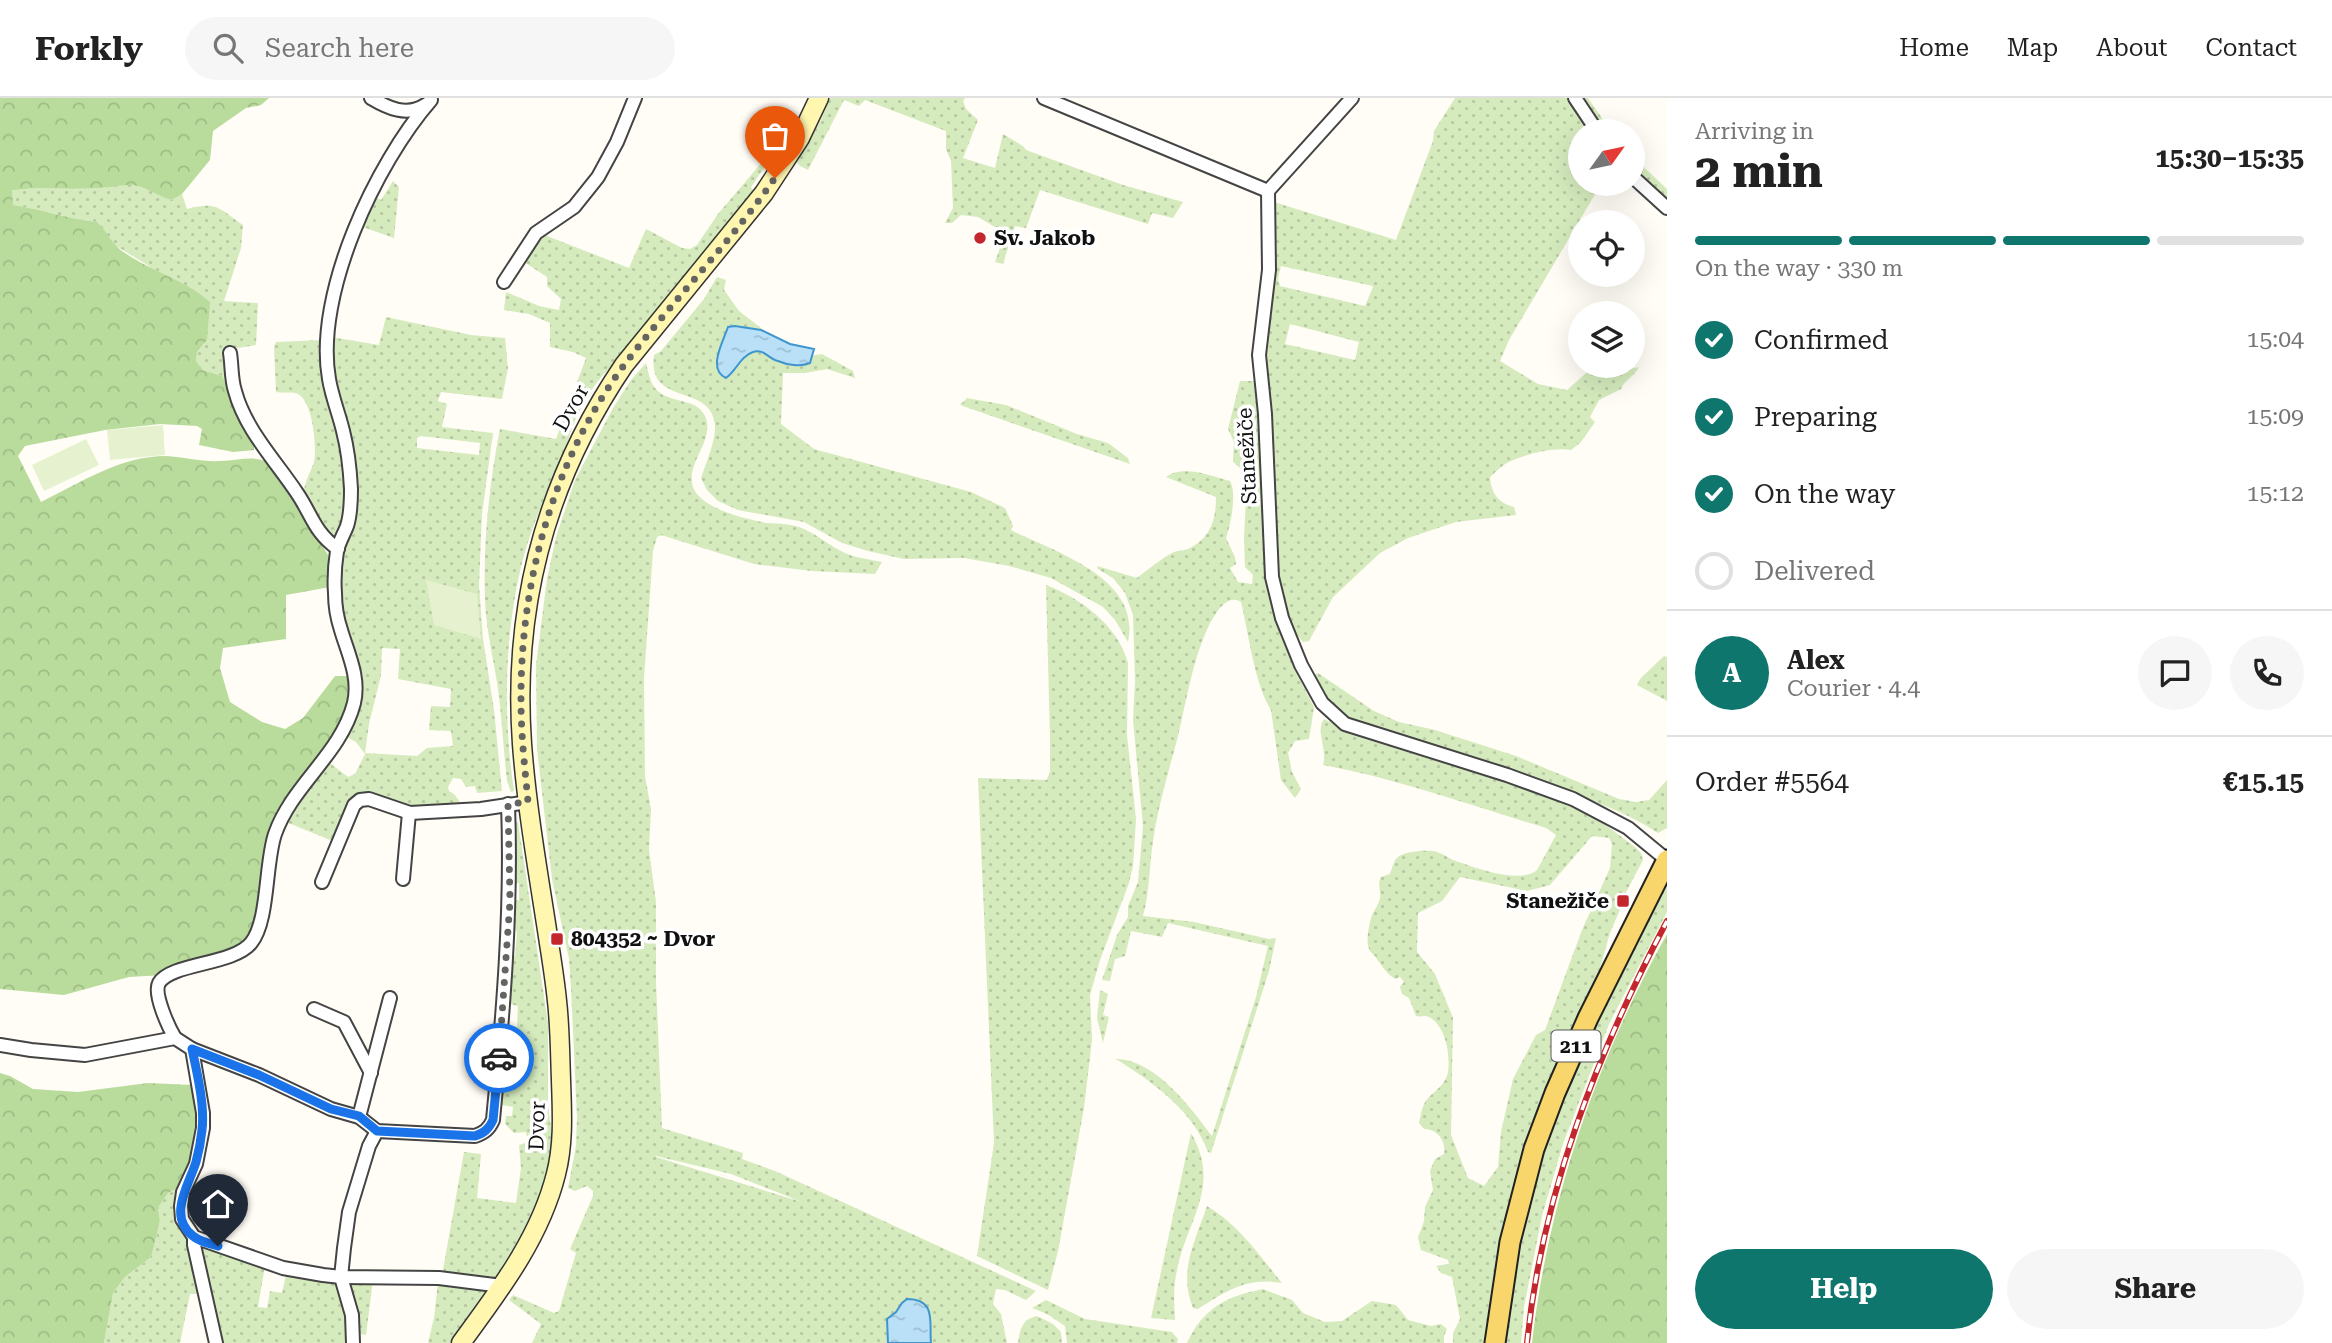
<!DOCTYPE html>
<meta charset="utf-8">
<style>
:root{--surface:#fff;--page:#f6f6f6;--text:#222;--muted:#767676;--line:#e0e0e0;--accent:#0f766e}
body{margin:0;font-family:"Roboto Serif",serif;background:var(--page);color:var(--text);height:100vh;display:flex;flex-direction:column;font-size:26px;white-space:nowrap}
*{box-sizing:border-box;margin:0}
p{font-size:23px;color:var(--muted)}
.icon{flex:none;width:38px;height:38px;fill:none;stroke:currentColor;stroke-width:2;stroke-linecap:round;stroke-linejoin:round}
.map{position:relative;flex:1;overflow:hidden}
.side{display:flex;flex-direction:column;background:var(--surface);width:665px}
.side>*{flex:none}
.needle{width:46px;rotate:57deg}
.fabs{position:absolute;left:1568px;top:21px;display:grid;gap:14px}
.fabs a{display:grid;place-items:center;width:77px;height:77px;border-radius:50%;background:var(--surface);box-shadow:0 7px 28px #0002;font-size:35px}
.pin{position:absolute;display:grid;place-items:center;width:60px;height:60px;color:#fff;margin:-72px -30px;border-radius:50% 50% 50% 0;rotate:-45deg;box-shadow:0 0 7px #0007}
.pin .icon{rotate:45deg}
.courier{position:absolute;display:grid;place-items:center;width:70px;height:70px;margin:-35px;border:5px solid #1a73e8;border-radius:50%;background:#fff;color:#222;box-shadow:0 2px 9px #0007}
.head em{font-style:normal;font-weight:700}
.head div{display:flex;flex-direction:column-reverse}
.head{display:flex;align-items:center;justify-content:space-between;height:119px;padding:0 28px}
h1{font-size:46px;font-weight:700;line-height:52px}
.bar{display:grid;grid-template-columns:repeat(4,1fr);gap:10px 7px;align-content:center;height:84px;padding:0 28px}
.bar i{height:9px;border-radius:5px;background:var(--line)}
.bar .selected{background:var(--accent)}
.bar p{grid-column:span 4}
.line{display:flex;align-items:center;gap:18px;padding:0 28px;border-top:2px solid var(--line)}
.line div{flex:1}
.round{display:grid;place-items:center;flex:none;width:74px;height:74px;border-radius:37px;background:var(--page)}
ol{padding:0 28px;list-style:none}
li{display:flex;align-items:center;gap:21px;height:77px}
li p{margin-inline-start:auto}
li .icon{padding:7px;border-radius:50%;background:var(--accent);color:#fff;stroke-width:4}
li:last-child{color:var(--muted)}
li i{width:38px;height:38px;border:4px solid var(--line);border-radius:50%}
.cta{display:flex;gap:14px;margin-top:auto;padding:14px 28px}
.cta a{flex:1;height:80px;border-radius:42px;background:var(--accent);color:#fff;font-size:28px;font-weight:700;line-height:80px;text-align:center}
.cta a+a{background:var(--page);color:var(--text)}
header{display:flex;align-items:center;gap:42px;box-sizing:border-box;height:98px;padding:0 35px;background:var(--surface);border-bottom:2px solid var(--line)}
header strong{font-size:33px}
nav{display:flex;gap:38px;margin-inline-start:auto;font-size:24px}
.search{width:490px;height:63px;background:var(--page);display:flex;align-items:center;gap:18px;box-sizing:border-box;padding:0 24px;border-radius:38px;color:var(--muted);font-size:26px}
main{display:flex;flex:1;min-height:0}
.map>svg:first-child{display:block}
</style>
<header>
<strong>Forkly</strong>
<div class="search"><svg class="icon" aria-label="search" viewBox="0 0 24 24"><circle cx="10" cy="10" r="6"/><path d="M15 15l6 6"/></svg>Search here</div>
<nav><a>Home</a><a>Map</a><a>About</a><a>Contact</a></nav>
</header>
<main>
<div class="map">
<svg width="1667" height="1245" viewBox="0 0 1667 1245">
<defs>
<pattern id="grass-dots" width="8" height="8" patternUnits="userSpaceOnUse" patternTransform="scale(1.75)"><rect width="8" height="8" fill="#d5ebbd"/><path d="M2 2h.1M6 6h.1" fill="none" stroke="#b6c8a1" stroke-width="1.8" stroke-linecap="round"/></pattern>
<pattern id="forest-crowns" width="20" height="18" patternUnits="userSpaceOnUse" patternTransform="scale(1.75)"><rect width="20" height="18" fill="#b9dc9c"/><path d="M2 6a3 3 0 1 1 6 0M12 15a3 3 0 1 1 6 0" fill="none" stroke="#9ebc85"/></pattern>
<pattern id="water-ripples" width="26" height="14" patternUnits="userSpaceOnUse" patternTransform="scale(1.75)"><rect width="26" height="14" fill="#b9e0f7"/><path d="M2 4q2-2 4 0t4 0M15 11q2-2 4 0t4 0" fill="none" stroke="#9ebfd3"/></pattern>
</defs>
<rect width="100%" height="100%" fill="#fffdf5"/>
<!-- grass -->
<g fill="url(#grass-dots)" fill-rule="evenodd">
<polygon points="830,0 965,0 963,3 966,11 978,22 963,60 995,70 1003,36 1023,48 1026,52 1123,87 1183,104 1173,120 1152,115 1148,126 1040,92 1026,130 1015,128 1003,166 995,164 1001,147 1000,132 978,119 961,117 952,125 945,125 953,110 951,63 946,51 946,33 865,2 859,8 844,2 808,72 800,68 797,64 821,22"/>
<path d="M1455,0H1569L1591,33H1580V86H1601L1509,242L1500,263L1538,286L1567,292L1593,269L1621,273L1639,269C1634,279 1624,282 1621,291L1599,302L1590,319L1595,324L1581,344L1571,352C1553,349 1526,356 1509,364C1502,367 1496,374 1490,379C1491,395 1498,405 1514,409L1516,417L1456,424L1408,440L1380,455L1333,499L1309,543L1303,544L1292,531L1282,501L1276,461L1264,268L1273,169L1274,104L1396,142L1433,43L1434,33ZM1281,168L1373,188V189L1365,208L1280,188L1278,181ZM1290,226L1359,244L1355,262L1285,246Z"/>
<polygon points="1579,0 1588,0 1611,33 1602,33"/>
<polygon points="1633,59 1667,91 1667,103 1633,72"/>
<path d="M763,63L766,67L751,89L754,94L617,264C598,278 584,303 574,325C570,333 569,342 566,350C550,388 532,425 522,465C504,538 503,619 514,693L511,694L507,683C504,655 502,626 499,598C495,566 486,534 485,502C483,444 489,387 500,331L556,341L586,260L573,254L550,249V225L529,216L504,212L506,194L539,208L559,212L561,201L547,188V179L521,162L542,136L629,170L646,131L682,150L690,151L697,147L718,116Z"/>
<polygon points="393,83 399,89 394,140 360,128 373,98 381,102"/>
<path d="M123,86C132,87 140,88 149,92C157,95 163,100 172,102L182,96L187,111C218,103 218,110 243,127L241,150L224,203L258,205L256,247L227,252L230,285L227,288L222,278L203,272L196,263L197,254L207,242L149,168L113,146L97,124C68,121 41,111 12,107V91L102,90Z"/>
<path d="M717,179L726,182L724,192L739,213L769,236L761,232L733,275L749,255L760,253L777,263L822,256L853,273L855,280L827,271L805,275H783L781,326L814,351L971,394L1005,410L1013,428L1011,432C1055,454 1142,480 1128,544L1115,522L1103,509L1051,480L1009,468L964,460L904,461L868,453L842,445L804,424L738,412L718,403L707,392L701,380C706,365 716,343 715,327C711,284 647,310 654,257L661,253L704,201Z"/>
<path d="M386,219L471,237L505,240L508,270L502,301L441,294L438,303L447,306L442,329L493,335L482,416L479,487L483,541L494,612L502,693L477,695L475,688L466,689L461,681L453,680L448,689L449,693L455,697L463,709H403L368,696L357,697L350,706L335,744L286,724L291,707L326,662L348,679L355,676L365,656L356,644L343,637L358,601L340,519L339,464L350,430L331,239L379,247ZM421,338L480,345L479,357L417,350V340ZM382,550L400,551L398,581L451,591L450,609L431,608L429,632L451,633L453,648L427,650L417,658L365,655L369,626L381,577Z"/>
<path d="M321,242L323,276L346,358L347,419L338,437L330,439C323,428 306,407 304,396C303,387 311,373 314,364C317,349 313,304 298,296C291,293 284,296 276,294L274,249L276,244Z"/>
<path d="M646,265C648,273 650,284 655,290C667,306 697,299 705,318C716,342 685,365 693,389C700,409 739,419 757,423C771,427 785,424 799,429C814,434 827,446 841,453C853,460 869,461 882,464L875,476L812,473L754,466L661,437L657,439L653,453L644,580L645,678L651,711L649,752L656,804V884L662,1030L743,1055L742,1061L775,1073L1036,1193L1026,1202L1005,1192L996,1191L993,1206L1001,1216L1007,1245H532L541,1226L509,1202L513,1197L554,1215L559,1213L576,1155L570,1151L593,1098V1093L587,1088L575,1093L568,1090L576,1048L577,1019L571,891L569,861L552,781L537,651L536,567L547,481L556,439L575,382L613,310L631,282ZM656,1058L731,1076L802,1104L656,1059Z"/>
<path d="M1240,283H1255L1261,361L1264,445L1271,499L1293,569L1314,609L1309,641L1295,643L1288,655L1292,674L1301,691L1295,700L1281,682L1271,612C1254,584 1249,537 1241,504C1229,496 1219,510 1213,520C1194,553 1187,601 1178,638C1169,673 1158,708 1153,743C1149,768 1150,793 1143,818L1194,824L1269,841L1276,840L1269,873L1211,1055L1208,1054C1193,1012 1152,984 1116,961C1155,961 1192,1011 1212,1038L1256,899L1268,848L1168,825L1162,839L1131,833L1125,858L1115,861L1110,883L1102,882L1117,837L1128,819V808L1138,784L1143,728L1133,622L1135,583L1133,517L1125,495L1113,480L1098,471L1097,468L1137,480C1149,471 1160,461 1174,454C1179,452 1185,453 1190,450C1211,439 1216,421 1216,399L1166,379C1183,366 1212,378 1230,383C1237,395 1231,426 1226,440L1235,459L1236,466L1230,470L1238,484L1252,486L1253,477L1245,469L1244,439L1247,383L1245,374L1233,364L1234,344L1228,331Z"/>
<polygon points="967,300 1006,307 1077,336 1108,345 1128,360 1130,366 960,307"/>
<path d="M1046,487C1080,500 1118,527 1128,565L1127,637L1136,721L1133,768L1129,785L1100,862L1090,897L1092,942L1084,1010L1058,1153L1048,1192L977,1158L994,1045L978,680L1047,682L1050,673V640Z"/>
<polygon points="1664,558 1667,559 1667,603 1637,587 1640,581"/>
<path d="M1318,575L1374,613L1399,624L1435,632L1516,658L1619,701L1636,704L1649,702L1667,682V730L1658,735C1622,711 1581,699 1541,685C1478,663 1416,643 1353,623C1334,612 1319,599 1315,577Z"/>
<path d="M1324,621L1359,639L1531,692L1572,708L1596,720L1635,749L1641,755L1643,762L1621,804L1622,807L1610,835L1600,870L1565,950L1525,1051L1516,1081L1509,1110L1488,1245H1453V1235L1460,1221L1452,1179L1441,1175L1436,1168L1449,1166L1448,1162L1421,1152L1418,1140L1424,1123L1425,1109L1433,1092L1430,1073L1435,1061L1444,1056C1446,1043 1438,1031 1424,1031L1419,1025C1421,1016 1422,1006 1429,999C1436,992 1443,988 1447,978C1452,962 1446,923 1426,918C1423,918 1419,919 1416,918L1409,900L1402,896L1400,889L1404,884L1400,879L1395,881C1386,875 1383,869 1377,861C1376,858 1372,856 1370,853C1365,844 1369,829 1371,820C1373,813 1378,809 1380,800C1381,792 1377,786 1381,779L1390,776C1392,771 1393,765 1396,761C1402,753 1424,752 1433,753C1440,754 1447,759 1453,762C1473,769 1520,787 1537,772L1556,737L1546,730C1472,708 1399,681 1323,667C1328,652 1315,634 1324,621ZM1592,738L1609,740L1612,746L1610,770L1582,832L1545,932L1536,937L1513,981L1501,1034L1498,1069L1484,1088L1468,1080L1451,1037L1453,920L1435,876L1417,854L1418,815L1442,803L1460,779L1527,793L1550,787Z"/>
<polygon points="513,723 518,724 548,925 548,1009 553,1042 547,1076 539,1104 512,1158 495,1184 446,1178 443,1172 464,1054 481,1056 477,1100 516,1105 521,1070 519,1047 528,1044 526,1034 514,1035 505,1026 506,1018 512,1018 513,1009 498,1006 507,928 517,929 518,908 510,906 509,901 511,858 515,858 517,834 511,825 512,802 519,802 519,785 514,786"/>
<polygon points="1667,781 1667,814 1609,926 1563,1046 1542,1118 1524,1209 1521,1245 1502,1245 1511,1180 1540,1053 1584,949"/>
<polygon points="1100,892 1108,896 1103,917 1109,919 1103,945 1097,920"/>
<path d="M1191,1035C1222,1088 1187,1122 1177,1172C1173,1189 1174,1205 1175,1222L1151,1220Z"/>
<polygon points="180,1089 186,1137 203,1196 190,1196 180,1245 104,1245 113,1195 125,1179 150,1160 152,1156 160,1123 158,1110 168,1095"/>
<path d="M1207,1108C1238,1126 1259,1157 1282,1185C1246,1179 1227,1193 1198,1211L1193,1210C1178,1173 1195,1144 1207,1108Z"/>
<path d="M205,1147L265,1168L258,1209L267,1210L270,1193L282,1195L287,1173C301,1176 319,1177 331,1182C350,1191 348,1228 350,1245H218L198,1153Z"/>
<polygon points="373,1182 366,1237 360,1236 359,1245 349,1189 351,1185"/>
<polygon points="438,1184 482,1190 487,1197 450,1245 428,1245 434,1220"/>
<path d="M1263,1191L1292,1202L1303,1215L1325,1224L1342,1223L1372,1203L1396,1207L1408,1222L1431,1228L1441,1226L1447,1231L1444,1238V1245H1187C1203,1210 1227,1198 1263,1191Z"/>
<polygon points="1046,1202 1085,1221 1172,1234 1178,1241 1177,1245 1067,1245 1065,1228 1047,1216 1032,1210"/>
<path d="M1037,1218L1053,1226L1061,1234L1062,1245H1018C1020,1231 1022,1221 1037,1218Z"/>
</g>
<!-- forest -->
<g fill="url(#forest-crowns)">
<path d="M0,0H269L261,7L246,10L213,33L210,62L182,96L172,102C159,99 150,91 137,88C123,85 113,90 99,90C70,92 40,89 12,92L13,107C41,111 68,121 97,124C107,133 111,145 122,153C150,173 184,181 210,204L207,242L197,254L196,263L203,272L222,278L254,342V352L233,354L199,347L202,331L197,328L160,326L105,332L25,348L18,358L41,404C80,385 120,358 166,358C184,359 202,364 220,363C239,363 255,356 272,366L328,457L331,478L330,489L286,497V541L223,550L220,570L230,604L262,624L285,631L303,620L335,578H352L346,621L284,707L261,810L245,847L164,877L129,879L64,897L0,891Z"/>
<path d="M1667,836V1245H1532C1548,1102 1597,961 1667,836Z"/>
<polygon points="0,975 10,978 33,991 78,994 148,985 192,987 200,1017 194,1054 180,1089 168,1095 158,1110 160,1123 152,1156 150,1160 125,1179 113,1195 104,1245 0,1245"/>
</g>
<!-- pitch -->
<g fill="#e6f2cf">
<polygon points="163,327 165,357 110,362 107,332"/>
<polygon points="86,341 99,367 44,393 32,367"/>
<polygon points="426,482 477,496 481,541 434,527"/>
</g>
<!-- water -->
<g fill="url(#water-ripples)" stroke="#3f96cf" stroke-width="2">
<path d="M735,228L761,232L790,246L814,251L810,265C801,269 787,267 778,263C769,261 763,250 753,254C741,258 736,273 726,280C707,271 723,244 728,229Z"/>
<path d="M907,1201C937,1201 929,1225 931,1245H888L887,1221L896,1214L902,1205Z"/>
</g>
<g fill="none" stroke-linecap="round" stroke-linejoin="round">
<defs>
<g id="street">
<path d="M371,0C388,10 407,19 425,7"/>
<polyline points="1044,0 1268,93"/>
<polyline points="1352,0 1268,93 1269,172 1259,257 1265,316 1272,479 1282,520 1301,567 1322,605 1345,626 1507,677 1573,701 1628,730 1667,762"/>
<polyline points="1575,0 1597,33"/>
<polyline points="1633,79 1667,110"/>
<polyline points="504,184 536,135 574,109 598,79 617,44 635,0"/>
<path d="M230,255C232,267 231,281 235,293C245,331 275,362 297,395C312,417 314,434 338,451"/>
<polyline points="403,781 409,715"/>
<polyline points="322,784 354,707 360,702 369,701 410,715 481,711 528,704"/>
<polyline points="314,911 344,924 371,975"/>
<path d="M175,940C169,930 153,896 159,885C171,865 233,867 251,845C269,823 265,765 275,736C292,687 341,656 354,605C360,579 348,556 341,532C337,520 335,507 335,495C334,482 335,466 337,453C339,444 344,436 347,428C351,416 351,403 351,391C350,371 348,352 343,333C339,316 332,299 329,281C314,196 376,65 431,2"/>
<polyline points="0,947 31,952 85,957 175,940 192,951 203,1015 203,1030 196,1066 183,1094 181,1108 182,1121 194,1139 283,1170 323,1177 341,1179 439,1180 502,1188"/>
<path d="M192,951L259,977L331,1011L359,1019L377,1033L475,1038C484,1035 489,1031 493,1022C503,917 512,812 508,706"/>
<polyline points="359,1019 390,900"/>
<polyline points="194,1139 194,1147 216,1245"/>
<polyline points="353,1245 352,1217 341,1179 344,1150 349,1114 369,1048 377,1033"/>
</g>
<path id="secondary" d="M461,1245C499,1193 540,1140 556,1076C564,1045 562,1014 561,982C560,956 560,929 557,903C555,883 552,864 549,845C539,779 527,713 522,646C512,507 546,382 624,267L764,95L800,40L819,0"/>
<polyline id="primary" points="1495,1245 1510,1144 1534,1051 1555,995 1588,920 1667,762"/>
</defs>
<!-- street casing -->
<use href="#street" stroke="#444" stroke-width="16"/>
<!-- secondary casing -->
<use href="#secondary" stroke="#333" stroke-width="21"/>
<!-- primary casing -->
<use href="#primary" stroke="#222" stroke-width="23"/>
<!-- street -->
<use href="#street" stroke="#fff" stroke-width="12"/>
<!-- secondary -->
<use href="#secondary" stroke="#fff6b0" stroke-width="18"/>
<!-- primary -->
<use href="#primary" stroke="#f9d66b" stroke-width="19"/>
<defs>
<path id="rail" d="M1527,1245C1542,1095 1597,956 1667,823"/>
</defs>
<!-- rail casing -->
<use href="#rail" stroke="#c4262e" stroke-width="6"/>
<!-- rail -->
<use href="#rail" stroke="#fff" stroke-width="3.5" stroke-dasharray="10" stroke-linecap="butt"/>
</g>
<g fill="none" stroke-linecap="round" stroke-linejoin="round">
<!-- done -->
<path stroke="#646461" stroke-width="7" stroke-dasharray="0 12.6" d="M499,960L510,803L508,706L528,704C525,671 521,637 521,604C520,484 553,362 625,266C673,202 730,145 775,80"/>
<!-- route -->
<path stroke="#1a73e8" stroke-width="9" d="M218,1148C211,1146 200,1144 193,1138C167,1118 189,1087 196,1064C199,1053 201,1042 202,1032C205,1008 197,974 192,951L259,977L331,1011L359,1018L377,1033L475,1038C484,1035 489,1031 493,1022L499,960"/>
</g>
<!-- markers -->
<g fill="#c4262e" stroke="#fff" stroke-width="2.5">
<circle cx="980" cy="140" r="7"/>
<rect x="1616" y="796" width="14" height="14" rx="3.5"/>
<rect x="550" y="834" width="14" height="14" rx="3.5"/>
</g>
<g text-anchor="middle" stroke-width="7" stroke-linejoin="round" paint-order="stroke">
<!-- shield labels -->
<rect fill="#fff" stroke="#585858" stroke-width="2" x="1551.5" y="932.5" width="49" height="31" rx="5"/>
<g font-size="19" font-weight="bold" fill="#111">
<text x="1576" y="955">211</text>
</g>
<!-- poi labels -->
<g font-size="21" font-weight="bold" fill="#111" stroke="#fff" text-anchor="start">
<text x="994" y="147">Sv. Jakob</text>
<text x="1609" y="810" text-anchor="end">Stanežiče</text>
<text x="571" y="848">804352 ~ Dvor</text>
</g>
<!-- street labels -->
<g font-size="21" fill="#111" stroke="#fff">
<text transform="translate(571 310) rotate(-61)" y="7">Dvor</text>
<text transform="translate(1247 358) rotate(-93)" y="7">Stanežiče</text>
<text transform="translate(537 1028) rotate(-88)" y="7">Dvor</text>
</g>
</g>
</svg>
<div class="fabs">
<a><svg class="needle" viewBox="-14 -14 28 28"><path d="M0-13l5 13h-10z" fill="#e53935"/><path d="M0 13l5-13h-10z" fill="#767676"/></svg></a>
<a><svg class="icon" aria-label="locate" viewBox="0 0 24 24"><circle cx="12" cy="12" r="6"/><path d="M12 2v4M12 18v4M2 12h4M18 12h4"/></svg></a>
<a><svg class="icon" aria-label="layers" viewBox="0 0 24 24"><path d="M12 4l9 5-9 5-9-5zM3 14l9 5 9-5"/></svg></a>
</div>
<div class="pin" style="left:775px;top:80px;background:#ea580c"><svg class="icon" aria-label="bag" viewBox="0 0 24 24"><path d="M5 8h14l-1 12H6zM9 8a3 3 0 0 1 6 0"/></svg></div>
<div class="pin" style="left:218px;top:1148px;background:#1f2937"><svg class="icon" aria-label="home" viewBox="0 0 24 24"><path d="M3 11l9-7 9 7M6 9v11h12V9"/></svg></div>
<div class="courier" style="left:499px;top:960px"><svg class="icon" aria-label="car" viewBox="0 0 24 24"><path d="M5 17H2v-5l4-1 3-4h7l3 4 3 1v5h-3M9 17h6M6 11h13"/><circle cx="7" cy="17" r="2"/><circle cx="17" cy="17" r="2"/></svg></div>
</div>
<section class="side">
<div class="head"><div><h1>2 min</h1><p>Arriving in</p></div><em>15:30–15:35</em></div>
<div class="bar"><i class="selected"></i><i class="selected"></i><i class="selected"></i><i></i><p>On the way · 330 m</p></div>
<ol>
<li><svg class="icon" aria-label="check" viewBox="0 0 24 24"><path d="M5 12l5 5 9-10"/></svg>Confirmed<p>15:04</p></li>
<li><svg class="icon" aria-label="check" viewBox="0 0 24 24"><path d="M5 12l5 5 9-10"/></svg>Preparing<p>15:09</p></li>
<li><svg class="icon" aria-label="check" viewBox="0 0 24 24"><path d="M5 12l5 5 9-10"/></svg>On the way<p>15:12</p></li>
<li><i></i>Delivered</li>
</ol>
<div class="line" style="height:126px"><b class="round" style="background:var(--accent);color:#fff">A</b><div><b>Alex</b><p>Courier · 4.4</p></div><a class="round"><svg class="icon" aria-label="chat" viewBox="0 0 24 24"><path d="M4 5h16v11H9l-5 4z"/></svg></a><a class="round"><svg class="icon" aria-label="phone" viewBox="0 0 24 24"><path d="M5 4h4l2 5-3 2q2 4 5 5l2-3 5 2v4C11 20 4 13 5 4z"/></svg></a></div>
<div class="line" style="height:91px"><div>Order #5564</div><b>€15.15</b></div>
<div class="cta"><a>Help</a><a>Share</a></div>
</section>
</main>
